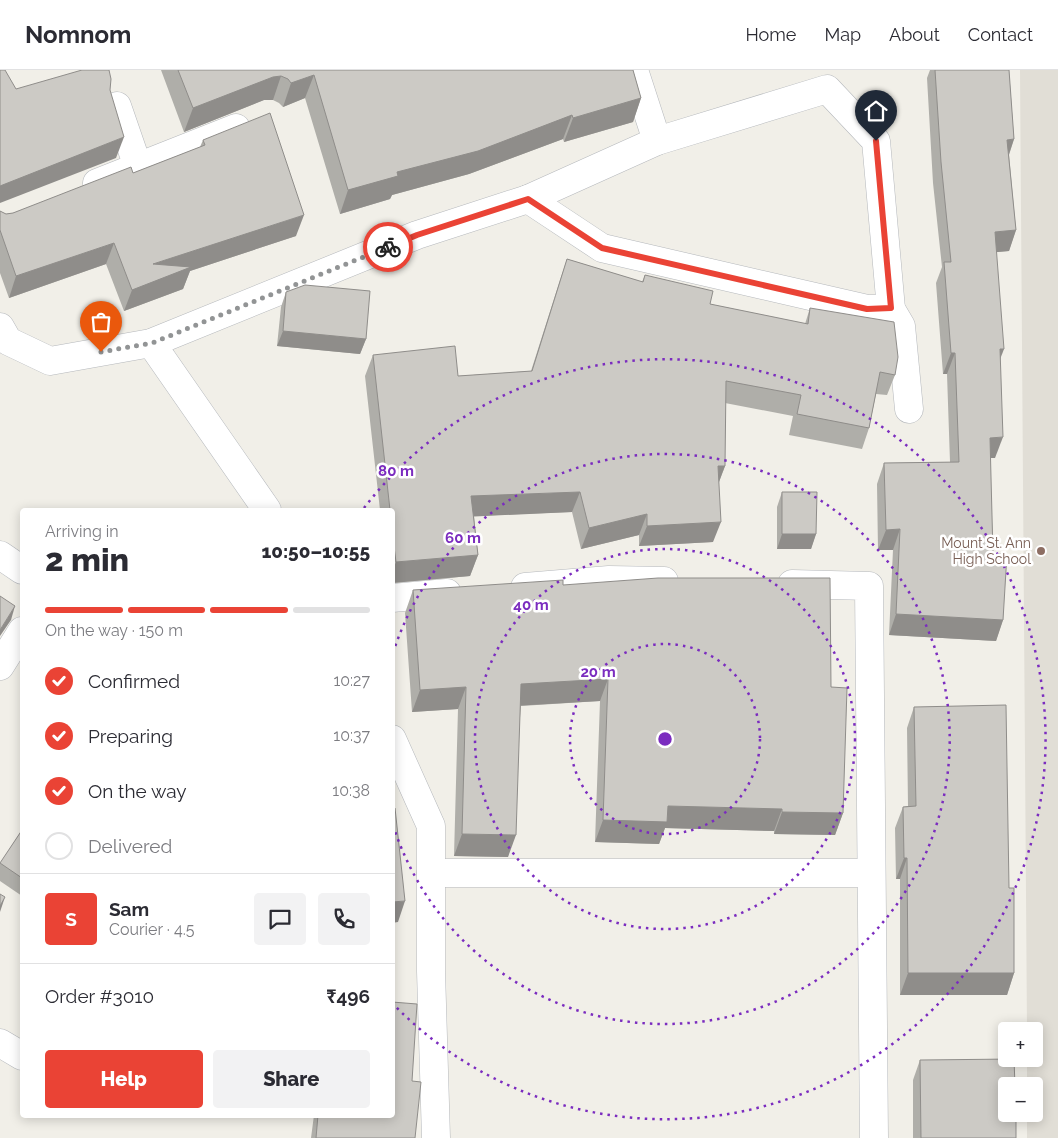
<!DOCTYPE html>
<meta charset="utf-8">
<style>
:root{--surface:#fff;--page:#f2f2f3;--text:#2b2b33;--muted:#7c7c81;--line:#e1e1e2;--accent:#ea4335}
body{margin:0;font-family:Raleway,sans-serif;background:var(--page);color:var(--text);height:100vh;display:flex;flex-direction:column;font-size:19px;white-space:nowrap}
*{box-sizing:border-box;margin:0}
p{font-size:16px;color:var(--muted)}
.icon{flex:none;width:28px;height:28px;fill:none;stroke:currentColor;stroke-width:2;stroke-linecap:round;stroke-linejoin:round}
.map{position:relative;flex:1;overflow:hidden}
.drawer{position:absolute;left:20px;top:438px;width:375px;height:610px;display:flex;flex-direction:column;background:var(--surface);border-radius:5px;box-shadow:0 2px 12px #0003}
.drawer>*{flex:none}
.buttons{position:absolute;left:998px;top:952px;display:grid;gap:10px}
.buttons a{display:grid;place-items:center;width:45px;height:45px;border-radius:5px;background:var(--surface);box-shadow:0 2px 12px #0003;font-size:25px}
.pin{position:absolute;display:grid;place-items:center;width:42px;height:42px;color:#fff;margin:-51px -21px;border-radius:50% 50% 50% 0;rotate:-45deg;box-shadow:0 0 5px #0007}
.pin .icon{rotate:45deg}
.courier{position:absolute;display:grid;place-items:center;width:50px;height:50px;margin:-25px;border:4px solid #ea4335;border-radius:50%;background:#fff;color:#222;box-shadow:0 1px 6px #0007}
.overview em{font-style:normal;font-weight:800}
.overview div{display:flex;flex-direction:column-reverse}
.overview{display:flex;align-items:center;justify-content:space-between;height:85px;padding:0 25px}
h1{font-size:32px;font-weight:800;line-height:38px}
.bar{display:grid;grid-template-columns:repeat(4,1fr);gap:8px 5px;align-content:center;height:60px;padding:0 25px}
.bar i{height:6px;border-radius:4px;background:var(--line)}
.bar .selected{background:var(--accent)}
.bar p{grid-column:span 4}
.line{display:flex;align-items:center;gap:12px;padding:0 25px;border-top:1px solid var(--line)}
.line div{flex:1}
.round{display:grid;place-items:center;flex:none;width:52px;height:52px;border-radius:5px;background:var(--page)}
ol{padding:0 25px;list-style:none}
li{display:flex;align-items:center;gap:15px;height:55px}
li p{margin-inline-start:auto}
li .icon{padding:5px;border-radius:50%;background:var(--accent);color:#fff;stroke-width:4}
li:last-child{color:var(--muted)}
li i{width:28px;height:28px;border:2px solid var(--line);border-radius:50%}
.primary-button{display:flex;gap:10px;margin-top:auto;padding:10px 25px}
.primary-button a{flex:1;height:58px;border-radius:5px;background:var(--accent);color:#fff;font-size:20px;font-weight:800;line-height:58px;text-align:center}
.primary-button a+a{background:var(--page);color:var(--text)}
header{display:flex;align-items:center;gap:30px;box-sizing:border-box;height:70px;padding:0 25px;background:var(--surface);border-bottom:1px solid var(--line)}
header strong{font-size:24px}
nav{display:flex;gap:28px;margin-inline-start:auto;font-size:18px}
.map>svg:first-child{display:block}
</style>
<header>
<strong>Nomnom</strong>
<nav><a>Home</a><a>Map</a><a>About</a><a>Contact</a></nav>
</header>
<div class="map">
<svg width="1058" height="1068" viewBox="0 0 1058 1068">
<rect width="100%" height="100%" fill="#f1efe8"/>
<!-- education -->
<polygon fill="#e1ded6" points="1020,0 1058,0 1058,1068 1027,1068 1027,1044 1034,1044 1034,1016 1027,1016 1027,989 1034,989 1034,961 1027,961"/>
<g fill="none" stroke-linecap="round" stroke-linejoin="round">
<defs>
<g id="street">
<polyline points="634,0 657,71"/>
<polyline points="117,36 138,97"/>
<polyline points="97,113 236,58"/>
<polyline points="528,129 602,178 867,239 891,239"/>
<polyline points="0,257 8,271 50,291 151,273 417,165 528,129 657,71 827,19 876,71 891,239 901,256 909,339"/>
<polyline points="151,273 267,440"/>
<polyline points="0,485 22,500"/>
<polyline points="792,514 869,516 874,1068"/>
<polyline points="525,517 609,510 664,511"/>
<polyline points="392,528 447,523"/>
<polyline points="0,596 22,561"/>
<polyline points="392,669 431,756 431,901 436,1068"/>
<polyline points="431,803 871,803"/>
<polyline points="0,973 22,986"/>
</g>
</defs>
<!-- street casing -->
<use href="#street" stroke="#b5b8bc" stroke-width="29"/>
<!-- street -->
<use href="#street" stroke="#fff" stroke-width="28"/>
</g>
<!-- wall -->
<g fill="#afaea9">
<polygon points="161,0 633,0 641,28 633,52 564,72 563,69 469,104 392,125 390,129 340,144 305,28 283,37 279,33 273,30 264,30 184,62"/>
<polygon points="930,0 1009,0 1014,69 1009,85 1016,160 1009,181 996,182 1000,288 995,388 990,388 993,484 1003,550 996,571 889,565 893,480 878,480 877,414 884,393 950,392 947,304 943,304 936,213 942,197 933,113 927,8"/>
<polygon points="203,70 296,166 190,201 183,219 124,241 106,194 9,228 0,203 0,141 6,144 13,143 133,103 200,77"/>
<polygon points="567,189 642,212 645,205 710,234 805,254 810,238 895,305 887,325 876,324 869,358 862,379 789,365 793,346 725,333 725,396 719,412 713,472 639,476 639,465 581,479 572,442 474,446 478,485 470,506 392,513 392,440 380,440 365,306 373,285 458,306 531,301 560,210"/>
<polygon points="286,222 366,269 360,284 277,276 281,237"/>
<polygon points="782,422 816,464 811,479 777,479 777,437"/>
<polygon points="563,515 831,617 843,743 835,765 774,764 774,761 665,758 659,774 595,772 600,631 521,636 508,787 454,786 458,639 412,642 405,543 413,520"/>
<polygon points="914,637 1009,818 1014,903 1007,925 900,925 900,809 896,809 895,758 903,737 908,736 907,658"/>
<polygon points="22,760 22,826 0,811 0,794"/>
<polygon points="920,990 1016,1068 913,1068 913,1010"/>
<polygon points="412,1011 415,1068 311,1068 314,1045 392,1045"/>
</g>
<!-- shaded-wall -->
<g fill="#8f8d8a">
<polygon points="314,5 305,28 283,37 291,13"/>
<polygon points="281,6 273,30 264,30 184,62 193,38 273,7"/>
<polygon points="641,28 633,52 564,72 573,48"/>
<polygon points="572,45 563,69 469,104 392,125 390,129 340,144 348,120 397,102"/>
<polygon points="124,67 116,88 0,133 0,116 2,114"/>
<polygon points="1014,69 1007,90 1007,70"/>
<polygon points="304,145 296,166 190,201 183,219 124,241 132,220 153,194"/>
<polygon points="1016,160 1009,181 987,183 995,162"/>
<polygon points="114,173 106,194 9,228 16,206"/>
<polygon points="283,261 366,269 360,284 277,276"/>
<polygon points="1000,279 1004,279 996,300"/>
<polygon points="951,283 955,283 947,304 943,304"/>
<polygon points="1003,367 995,388 982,388 990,368"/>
<polygon points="718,396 725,396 717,417"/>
<polygon points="580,422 572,442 464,447 471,426"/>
<polygon points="647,444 639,465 581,479 589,458"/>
<polygon points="721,452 713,472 639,476 647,456"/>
<polygon points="900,459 893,480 878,480 886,460"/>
<polygon points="782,464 816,464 811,479 777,479"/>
<polygon points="478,485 470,506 392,513 392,502 396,492"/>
<polygon points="15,536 11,550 0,566 0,560"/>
<polygon points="896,544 1003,550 996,571 889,565"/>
<polygon points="608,609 600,631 513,636 521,614"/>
<polygon points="466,617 458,639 412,642 420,620"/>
<polygon points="668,736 782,739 774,761 665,758 659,774 595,772 603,750"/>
<polygon points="782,742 843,743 835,765 774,764"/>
<polygon points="462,764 516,765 508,787 454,786"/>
<polygon points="904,788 907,788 900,809 896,809"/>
<polygon points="5,827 0,842 0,836"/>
<polygon points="405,831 398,852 392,853 392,832"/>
<polygon points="908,903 1014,903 1007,925 900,925"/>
</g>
<!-- building -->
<g fill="#cccac5" stroke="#8f8d8a">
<polygon points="0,0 5,0 16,19 82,0 109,0 111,9 110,20 124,67 0,116"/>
<polygon points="178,0 633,0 641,28 573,48 572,45 478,81 397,102 398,106 348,120 314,5 291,13 288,9 281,6 273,7 193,38"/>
<polygon points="935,0 1009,0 1014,69 1007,70 1016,160 995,162 1004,279 1000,279 1003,367 990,368 993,484 1007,484 1003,550 896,544 900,459 886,460 884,393 959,392 955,283 951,283 944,192 951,192 941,92"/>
<polygon points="270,43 304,145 153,194 191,197 132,220 114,173 16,206 0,160 0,141 6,144 13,143 131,97 133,103 205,75 203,70"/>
<polygon points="567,189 643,212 645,205 713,221 710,234 808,254 810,238 894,252 898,287 895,305 880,302 869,358 797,344 801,325 726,311 725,396 718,396 721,452 647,456 647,444 589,458 580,422 471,426 478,485 396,492 392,461 392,440 390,440 373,285 455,276 458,306 532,301"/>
<polygon points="305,215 370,221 366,269 283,261 286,222"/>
<polygon points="782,422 817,422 816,464 782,464"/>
<polygon points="658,508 830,508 831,617 847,618 843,743 782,742 782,739 668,736 667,752 603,750 608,609 521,614 516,765 462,764 466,617 420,620 413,520 563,510 563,515"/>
<polygon points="0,526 15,536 0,560"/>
<polygon points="1006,635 1009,818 1014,818 1014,903 908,903 907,788 904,788 903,737 916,736 914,637"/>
<polygon points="392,738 395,738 405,831 392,832"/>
<polygon points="22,760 22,808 0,793"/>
<polygon points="0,824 5,827 0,836"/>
<polygon points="392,932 417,934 412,1011 421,1012 415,1068 316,1068 318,1045 392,1045"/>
<polygon points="1014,989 1015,1016 1006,1016 1006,1044 1016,1044 1016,1068 921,1068 920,990"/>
</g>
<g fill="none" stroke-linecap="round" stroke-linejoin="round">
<!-- done -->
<polyline stroke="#929495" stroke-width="5" stroke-dasharray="0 9" points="101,282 152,273 388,177"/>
<!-- route -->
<polyline stroke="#ea4335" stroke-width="6" points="388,177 417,165 528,129 602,178 867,239 891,238 876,71"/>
</g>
<!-- distance rings -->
<g fill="none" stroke="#7b2cbf" stroke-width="2.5" stroke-dasharray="2.5 5">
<circle cx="665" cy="669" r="95"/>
<circle cx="665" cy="669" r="190"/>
<path d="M393 583A285 285 0 1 1 393 755"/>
<path d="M364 438A380 380 0 1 1 394 935"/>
</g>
<!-- markers -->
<circle fill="#8d6e63" stroke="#fff" stroke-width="2" cx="1041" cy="481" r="5"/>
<g text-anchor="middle" stroke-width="5" stroke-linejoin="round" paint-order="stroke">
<!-- education labels -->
<g font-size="14" fill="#785e54" stroke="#fff" text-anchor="end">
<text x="1031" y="478">Mount St. Ann<tspan x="1031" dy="16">High School</tspan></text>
</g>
</g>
<circle cx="665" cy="669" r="8" fill="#7b2cbf" stroke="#fff" stroke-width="2.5"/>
<g font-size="15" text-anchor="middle" font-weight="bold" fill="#7b2cbf" stroke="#fff" stroke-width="5" stroke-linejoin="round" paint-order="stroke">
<text x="396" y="406">80 m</text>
<text x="463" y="473">60 m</text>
<text x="531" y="540">40 m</text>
<text x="598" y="607">20 m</text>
</g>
</svg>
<div class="buttons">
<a>+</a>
<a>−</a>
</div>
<div class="pin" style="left:101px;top:282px;background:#ea580c"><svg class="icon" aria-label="bag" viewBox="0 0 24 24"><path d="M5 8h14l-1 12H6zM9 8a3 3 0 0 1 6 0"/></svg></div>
<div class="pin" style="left:876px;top:71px;background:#1f2937"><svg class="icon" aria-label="home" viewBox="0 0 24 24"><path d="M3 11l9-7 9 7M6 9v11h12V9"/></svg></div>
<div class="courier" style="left:388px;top:177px"><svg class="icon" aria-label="bike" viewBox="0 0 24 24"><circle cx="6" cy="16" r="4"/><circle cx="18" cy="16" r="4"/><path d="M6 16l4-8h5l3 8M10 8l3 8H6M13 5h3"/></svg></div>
<section class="drawer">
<div class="overview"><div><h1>2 min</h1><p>Arriving in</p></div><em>10:50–10:55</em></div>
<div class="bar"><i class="selected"></i><i class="selected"></i><i class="selected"></i><i></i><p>On the way · 150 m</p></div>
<ol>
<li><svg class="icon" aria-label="check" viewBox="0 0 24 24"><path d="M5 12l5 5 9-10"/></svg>Confirmed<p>10:27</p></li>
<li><svg class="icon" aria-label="check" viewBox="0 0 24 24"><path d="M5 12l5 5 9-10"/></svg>Preparing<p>10:37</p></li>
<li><svg class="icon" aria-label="check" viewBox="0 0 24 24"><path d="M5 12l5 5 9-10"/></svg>On the way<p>10:38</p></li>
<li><i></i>Delivered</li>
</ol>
<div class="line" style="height:90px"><b class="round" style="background:var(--accent);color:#fff">S</b><div><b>Sam</b><p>Courier · 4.5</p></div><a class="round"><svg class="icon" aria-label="chat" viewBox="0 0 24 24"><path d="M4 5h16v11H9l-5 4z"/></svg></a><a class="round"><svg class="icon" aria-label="phone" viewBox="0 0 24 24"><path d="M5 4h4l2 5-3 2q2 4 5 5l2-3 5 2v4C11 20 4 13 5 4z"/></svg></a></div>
<div class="line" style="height:65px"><div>Order #3010</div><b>₹496</b></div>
<div class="primary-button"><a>Help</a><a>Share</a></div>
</section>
</div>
